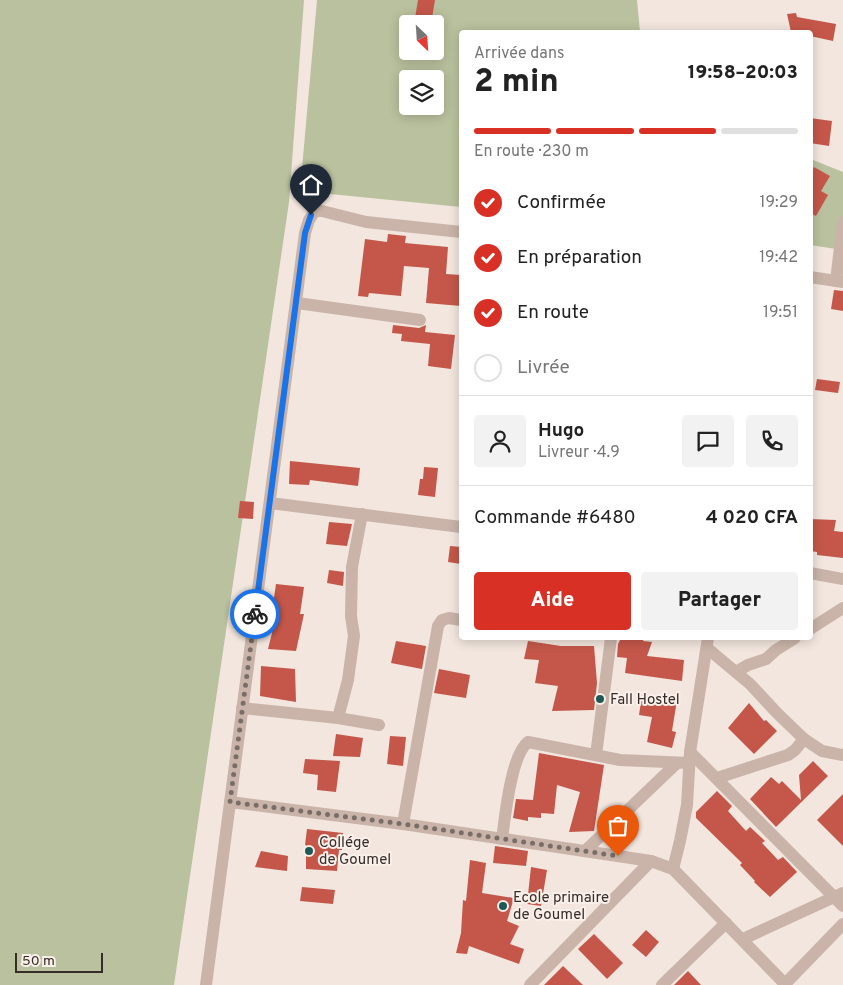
<!DOCTYPE html>
<html lang="fr">
<meta charset="utf-8">
<style>
:root{--surface:#fff;--page:#f2f2f2;--text:#222;--muted:#767676;--line:#e0e0e0;--accent:#d93025}
body{margin:0;font-family:Overpass,sans-serif;background:var(--page);color:var(--text);height:100vh;display:flex;flex-direction:column;font-size:19px;white-space:nowrap}
*{box-sizing:border-box;margin:0}
p{font-size:16px;color:var(--muted)}
.icon{flex:none;width:28px;height:28px;fill:none;stroke:currentColor;stroke-width:2;stroke-linecap:round;stroke-linejoin:round}
.map{position:relative;flex:1;overflow:hidden}
.drawer{position:absolute;left:459px;top:30px;width:354px;height:610px;display:flex;flex-direction:column;background:var(--surface);border-radius:5px;box-shadow:0 2px 12px #0003}
.drawer>*{flex:none}
.needle{width:32px;rotate:155deg}
.fabs{position:absolute;left:399px;top:15px;display:grid;gap:10px}
.fabs a{display:grid;place-items:center;width:45px;height:45px;border-radius:5px;background:var(--surface);box-shadow:0 2px 12px #0003;font-size:25px}
.scale{position:absolute;left:15px;bottom:12px;width:88px;box-sizing:border-box;padding-left:5px;border:2px solid #382c29;border-top:0;font-size:14px;line-height:18px;white-space:nowrap;color:#382c29;-webkit-text-stroke:4px #faf0ea;paint-order:stroke}
.pin{position:absolute;display:grid;place-items:center;width:42px;height:42px;color:#fff;margin:-51px -21px;border-radius:50% 50% 50% 0;rotate:-45deg;box-shadow:0 0 5px #0007}
.pin .icon{rotate:45deg}
.courier{position:absolute;display:grid;place-items:center;width:50px;height:50px;margin:-25px;border:4px solid #1a73e8;border-radius:50%;background:#fff;color:#222;box-shadow:0 1px 6px #0007}
.overview em{font-style:normal;font-weight:800}
.overview div{display:flex;flex-direction:column-reverse}
.overview{display:flex;align-items:center;justify-content:space-between;height:85px;padding:0 15px}
h1{font-size:32px;font-weight:800;line-height:38px}
.bar{display:grid;grid-template-columns:repeat(4,1fr);gap:8px 5px;align-content:center;height:60px;padding:0 15px}
.bar i{height:6px;border-radius:4px;background:var(--line)}
.bar .on{background:var(--accent)}
.bar p{grid-column:span 4}
.line{display:flex;align-items:center;gap:12px;padding:0 15px;border-top:1px solid var(--line)}
.line div{flex:1}
.round{display:grid;place-items:center;flex:none;width:52px;height:52px;border-radius:5px;background:var(--page)}
ol{padding:0 15px;list-style:none}
li{display:flex;align-items:center;gap:15px;height:55px}
li p{margin-inline-start:auto}
li .icon{padding:5px;border-radius:50%;background:var(--accent);color:#fff;stroke-width:4}
li:last-child{color:var(--muted)}
li i{width:28px;height:28px;border:2px solid var(--line);border-radius:50%}
.button{display:flex;gap:10px;margin-top:auto;padding:10px 15px}
.button a{flex:1;height:58px;border-radius:5px;background:var(--accent);color:#fff;font-size:20px;font-weight:800;line-height:58px;text-align:center}
.button a+a{background:var(--page);color:var(--text)}
.map>svg:first-child{display:block}
</style>
<div class="map">
<svg width="843" height="985" viewBox="0 0 843 985">
<rect width="100%" height="100%" fill="#f2e6de"/>
<!-- green -->
<g fill="#bac19e" fill-rule="evenodd">
<polygon points="0,0 304,0 289,202 174,985 0,985"/>
<path d="M317,0H637L640,32H461V207L300,191ZM408,24H435V51H408ZM408,79H435V106H408Z"/>
<polygon points="810,157 813,160 843,172 843,250 810,245"/>
</g>
<!-- building -->
<g fill="#c4574a">
<polygon points="418,0 435,0 431,24 414,24"/>
<polygon points="796,13 797,17 836,24 833,41 810,36 810,32 791,32 787,14"/>
<polygon points="810,118 832,121 829,146 810,143"/>
<polygon points="814,167 830,176 821,191 828,195 816,216 810,213 810,175"/>
<polygon points="388,234 406,236 405,243 448,247 446,274 461,275 461,306 426,303 429,268 404,266 401,296 369,293 368,297 358,296 365,239 387,242"/>
<polygon points="834,290 843,291 843,311 831,309"/>
<polygon points="393,325 419,328 426,325 425,332 455,335 451,369 428,366 430,344 401,341 402,334 392,333"/>
<polygon points="817,379 840,382 838,393 815,390"/>
<polygon points="290,461 360,468 358,486 310,480 309,485 289,484"/>
<polygon points="424,467 438,468 435,497 418,495 420,479 423,479"/>
<polygon points="240,501 254,502 253,519 238,518"/>
<polygon points="810,519 836,520 834,531 843,532 843,558 817,555 817,552 810,551"/>
<polygon points="329,522 352,524 347,546 326,544"/>
<polygon points="450,546 461,547 461,564 448,562"/>
<polygon points="329,570 344,572 343,586 327,583"/>
<polygon points="276,584 304,587 300,614 304,614 296,651 268,649 273,629 272,611"/>
<polygon points="621,638 644,638 643,641 652,642 647,656 684,660 682,681 625,673 627,658 617,657 618,644"/>
<polygon points="396,641 426,646 422,669 391,663"/>
<polygon points="528,641 561,646 594,646 597,683 594,710 552,711 558,686 535,683 539,660 524,659"/>
<polygon points="261,666 295,669 296,702 260,696"/>
<polygon points="439,669 470,675 466,698 434,693"/>
<polygon points="642,695 677,700 672,731 676,732 672,748 647,742 652,717 639,715"/>
<polygon points="749,703 764,721 766,720 777,731 754,754 728,728"/>
<polygon points="336,734 363,738 360,757 333,756"/>
<polygon points="390,736 406,737 403,766 387,764"/>
<polygon points="539,753 604,765 594,831 569,832 580,792 557,785 554,814 541,813 541,818 528,817 528,821 513,818 516,799 533,800"/>
<polygon points="305,759 340,761 336,792 317,790 318,775 303,773"/>
<polygon points="813,761 828,776 776,827 750,799 771,777 779,784 782,781 801,800 799,775"/>
<polygon points="717,791 732,806 728,811 746,831 750,827 765,841 762,843 778,860 783,857 797,872 770,897 754,882 755,881 740,865 742,863 696,818 696,812"/>
<polygon points="843,794 843,846 817,820"/>
<polygon points="307,829 343,833 342,850 339,850 337,871 306,869 306,845 305,845"/>
<polygon points="495,846 528,851 526,866 493,863"/>
<polygon points="261,851 288,856 287,871 255,867"/>
<polygon points="470,860 486,863 482,893 514,898 507,921 519,926 510,944 524,949 519,964 469,946 467,954 456,953 461,933 463,900 466,901"/>
<polygon points="531,867 547,870 541,906 527,904"/>
<polygon points="302,887 335,890 333,904 300,901"/>
<polygon points="646,930 659,942 646,957 632,945"/>
<polygon points="594,934 623,963 607,979 578,949"/>
<polygon points="563,966 583,985 544,985"/>
<polygon points="688,971 701,985 674,985"/>
</g>
<g fill="none" stroke-linecap="round" stroke-linejoin="round">
<!-- minor -->
<g stroke="#cab4a9" stroke-width="12">
<polyline points="810,277 843,282"/>
<polyline points="836,281 843,222"/>
<polyline points="297,303 420,320"/>
<polyline points="270,503 461,527"/>
<polyline points="810,573 843,579"/>
<polyline points="810,629 843,608"/>
<polyline points="707,648 750,684 777,713 804,739 822,751 843,755"/>
<polyline points="736,672 748,665 766,659 776,650 795,638"/>
<polyline points="242,708 338,718 379,725"/>
<polyline points="338,718 348,680 354,636 351,616 352,567 362,514"/>
<polyline points="690,752 843,906"/>
<polyline points="596,755 611,638"/>
<polyline points="717,778 788,755 795,750 804,739"/>
<polyline points="230,802 403,824 651,861 673,869 786,985"/>
<polyline points="403,824 438,626 442,620 449,618 461,620"/>
<path d="M502,839C505,817 511,755 528,742L620,760L689,763"/>
<polyline points="585,851 677,763"/>
<polyline points="673,869 680,841 687,805 690,752 708,638"/>
<polyline points="743,939 843,893"/>
<polyline points="785,984 843,924"/>
<polyline points="206,985 305,233 309,220 315,211 322,211 366,222 461,232"/>
<polyline points="530,985 651,861"/>
<polyline points="662,985 726,923"/>
</g>
</g>
<g fill="none" stroke-linecap="round" stroke-linejoin="round">
<!-- done -->
<polyline stroke="#796d68" stroke-width="5" stroke-dasharray="0 9" points="255,614 230,802 403,824 618,856"/>
<!-- route -->
<polyline stroke="#1a73e8" stroke-width="6" points="255,614 305,233 311,215"/>
</g>
<!-- markers -->
<g fill="#1f5955" stroke="#faf0ea" stroke-width="2">
<circle cx="600" cy="699" r="5"/>
<circle cx="309" cy="851" r="5"/>
<circle cx="503" cy="906" r="5"/>
</g>
<g text-anchor="middle" stroke-width="4" stroke-linejoin="round" paint-order="stroke">
<!-- poi labels -->
<g font-size="15" fill="#382c29" stroke="#faf0ea" text-anchor="start">
<text x="610" y="704">Fall Hostel</text>
<text x="319" y="847">Collége<tspan x="319" dy="17">de Goumel</tspan></text>
<text x="513" y="902">Ecole primaire<tspan x="513" dy="17">de Goumel</tspan></text>
</g>
</g>
</svg>
<div class="fabs">
<a><svg class="needle" viewBox="-14 -14 28 28"><path d="M0-13l5 13h-10z" fill="#e53935"/><path d="M0 13l5-13h-10z" fill="#767676"/></svg></a>
<a><svg class="icon" aria-label="layers" viewBox="0 0 24 24"><path d="M12 4l9 5-9 5-9-5zM3 14l9 5 9-5"/></svg></a>
</div>
<div class="scale">50 m</div>
<div class="pin" style="left:618px;top:856px;background:#ea580c"><svg class="icon" aria-label="bag" viewBox="0 0 24 24"><path d="M5 8h14l-1 12H6zM9 8a3 3 0 0 1 6 0"/></svg></div>
<div class="pin" style="left:311px;top:215px;background:#1f2937"><svg class="icon" aria-label="home" viewBox="0 0 24 24"><path d="M3 11l9-7 9 7M6 9v11h12V9"/></svg></div>
<div class="courier" style="left:255px;top:614px"><svg class="icon" aria-label="bike" viewBox="0 0 24 24"><circle cx="6" cy="16" r="4"/><circle cx="18" cy="16" r="4"/><path d="M6 16l4-8h5l3 8M10 8l3 8H6M13 5h3"/></svg></div>
<section class="drawer">
<div class="overview"><div><h1>2 min</h1><p>Arrivée dans</p></div><em>19:58–20:03</em></div>
<div class="bar"><i class="on"></i><i class="on"></i><i class="on"></i><i></i><p>En route · 230 m</p></div>
<ol>
<li><svg class="icon" aria-label="check" viewBox="0 0 24 24"><path d="M5 12l5 5 9-10"/></svg>Confirmée<p>19:29</p></li>
<li><svg class="icon" aria-label="check" viewBox="0 0 24 24"><path d="M5 12l5 5 9-10"/></svg>En préparation<p>19:42</p></li>
<li><svg class="icon" aria-label="check" viewBox="0 0 24 24"><path d="M5 12l5 5 9-10"/></svg>En route<p>19:51</p></li>
<li><i></i>Livrée</li>
</ol>
<div class="line" style="height:90px"><a class="round"><svg class="icon" aria-label="person" viewBox="0 0 24 24"><circle cx="12" cy="8" r="4"/><path d="M4 21q1-7 8-7t8 7"/></svg></a><div><b>Hugo</b><p>Livreur · 4.9</p></div><a class="round"><svg class="icon" aria-label="chat" viewBox="0 0 24 24"><path d="M4 5h16v11H9l-5 4z"/></svg></a><a class="round"><svg class="icon" aria-label="phone" viewBox="0 0 24 24"><path d="M5 4h4l2 5-3 2q2 4 5 5l2-3 5 2v4C11 20 4 13 5 4z"/></svg></a></div>
<div class="line" style="height:65px"><div>Commande #6480</div><b>4 020 CFA</b></div>
<div class="button"><a>Aide</a><a>Partager</a></div>
</section>
</div>
